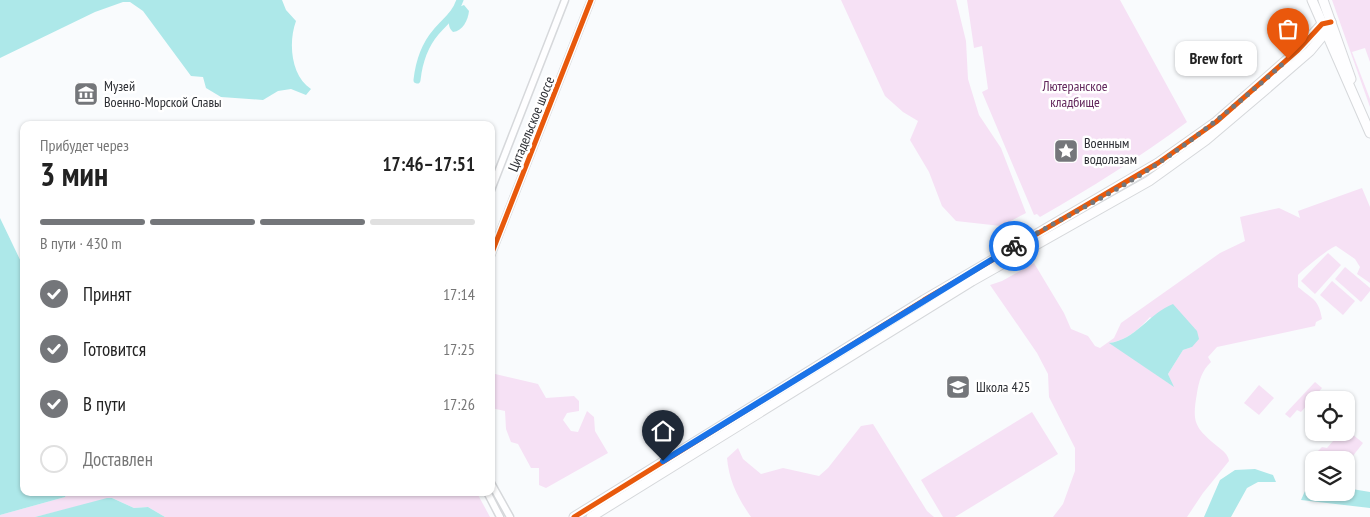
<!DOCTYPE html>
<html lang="ru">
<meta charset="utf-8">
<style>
:root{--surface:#fff;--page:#f6f6f6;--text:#222;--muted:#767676;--line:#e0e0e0;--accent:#74767a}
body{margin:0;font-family:"PT Sans Narrow",sans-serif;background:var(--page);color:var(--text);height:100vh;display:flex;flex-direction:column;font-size:19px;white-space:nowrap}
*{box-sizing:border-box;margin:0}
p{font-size:16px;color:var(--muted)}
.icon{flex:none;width:28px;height:28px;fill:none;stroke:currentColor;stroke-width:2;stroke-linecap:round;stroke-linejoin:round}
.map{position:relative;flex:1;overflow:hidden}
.panel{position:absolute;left:20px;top:121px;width:475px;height:375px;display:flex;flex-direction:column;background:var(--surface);border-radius:10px;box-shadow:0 1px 4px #0004}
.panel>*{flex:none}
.fabs{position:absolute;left:1305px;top:391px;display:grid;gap:10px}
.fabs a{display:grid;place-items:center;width:50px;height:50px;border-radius:10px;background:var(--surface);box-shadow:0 1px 4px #0004;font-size:25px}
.pin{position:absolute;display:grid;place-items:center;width:42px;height:42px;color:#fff;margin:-51px -21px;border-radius:50% 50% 50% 0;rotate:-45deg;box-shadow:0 0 5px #0007}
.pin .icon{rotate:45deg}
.courier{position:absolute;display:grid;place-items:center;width:50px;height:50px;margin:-25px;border:4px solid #1a73e8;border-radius:50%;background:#fff;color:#222;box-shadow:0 1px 6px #0007}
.bubble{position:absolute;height:35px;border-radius:10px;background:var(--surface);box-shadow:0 1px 4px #0004;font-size:16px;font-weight:600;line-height:35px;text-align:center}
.headline em{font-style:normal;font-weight:600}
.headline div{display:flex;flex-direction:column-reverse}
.headline{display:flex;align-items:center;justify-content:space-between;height:85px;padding:0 20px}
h1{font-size:32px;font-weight:600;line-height:38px}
.bar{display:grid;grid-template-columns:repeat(4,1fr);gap:8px 5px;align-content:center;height:60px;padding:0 20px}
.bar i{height:6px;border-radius:4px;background:var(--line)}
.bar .active{background:var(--accent)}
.bar p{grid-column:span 4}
ol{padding:0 20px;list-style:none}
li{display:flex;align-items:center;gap:15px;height:55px}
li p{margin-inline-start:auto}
li .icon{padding:5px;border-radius:50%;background:var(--accent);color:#fff;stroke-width:4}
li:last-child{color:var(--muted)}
li i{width:28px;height:28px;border:2px solid var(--line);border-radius:50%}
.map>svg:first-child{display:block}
</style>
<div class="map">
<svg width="1370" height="517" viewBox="0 0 1370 517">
<rect width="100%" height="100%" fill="#f9fbfd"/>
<!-- green -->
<g fill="#f6e1f5" fill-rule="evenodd">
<polygon points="841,0 956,0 966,41 968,79 979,115 1001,148 1026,213 1001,226 956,221 942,206 929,172 910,140 918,121 903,112 885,96"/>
<path d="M967,0H1120L1187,122C1140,157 1091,188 1040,217L1037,214L1034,215L982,92L988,89L982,46L974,48Z"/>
<polygon points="1332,0 1370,0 1370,62 1365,48 1352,52 1370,99 1370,107"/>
<path d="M1362,188L1370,207V283L1357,274L1360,267L1355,259L1336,246C1329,248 1304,269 1298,275V287C1312,299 1319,299 1322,319L1316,322L1315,326L1217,347L1208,357L1211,362C1202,370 1199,381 1197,393C1192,422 1194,427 1217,446C1223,451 1228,454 1229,461L1203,493L1187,517H1053L1063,504L1075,471V448L1049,397L1048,374L1037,353L990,285L1002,281L1034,263L1064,313L1071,329L1088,336L1095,346L1100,348L1114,338L1121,323L1220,253L1245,241L1240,217L1279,208L1300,218L1298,211ZM1150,317L1192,347L1183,350L1168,374L1173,386L1110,343C1127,340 1138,330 1150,317Z"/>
<polygon points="1328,253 1341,265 1315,294 1301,281"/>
<polygon points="1345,267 1370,288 1370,291 1361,302 1335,279"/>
<polygon points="1332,281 1355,301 1343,315 1320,295"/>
<polygon points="491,373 538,384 546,398 574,396 579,401 579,411 567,413 563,420 571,431 578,432 587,411 594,417 595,431 608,453 546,488 539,485 539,468 531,468 518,444 511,442 506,429 505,411 491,408"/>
<polygon points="1315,382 1322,388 1301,412 1297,410 1290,418 1285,414"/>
<polygon points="1259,385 1274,398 1259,415 1244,403"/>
<polygon points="1032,412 1058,454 955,517 943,517 921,480"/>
<path d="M873,424L927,511L934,517H751C738,498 729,481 727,458L738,448L743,459L761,474L783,468L819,476L828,468L861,426Z"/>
<polygon points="1346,429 1363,443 1352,457 1318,451 1322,447 1327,448 1340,433 1346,432"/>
<polygon points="67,492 477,493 490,517 165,517 148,507 134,508 112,498 35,517 0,517 0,515 65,497"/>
</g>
<!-- water -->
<g fill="#ade8e9">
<path d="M0,0H282L286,10L296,21C288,43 291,76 311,89L306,95L291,89L278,91L263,100L221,97L206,88L203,77L191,76L143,11L130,2H123L95,12L0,58Z"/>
<path d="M464,5L469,11C468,20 463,31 453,32C443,23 453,8 464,5Z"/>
<polygon points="0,218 24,268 24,492 67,493 65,497 0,515"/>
<path d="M1173,304L1197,331L1199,339L1192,347L1183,350L1168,374L1174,387L1109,343C1136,340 1149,313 1173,304Z"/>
<polygon points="1255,469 1273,475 1276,482 1258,482 1247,488 1231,517 1204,517 1220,480 1235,470"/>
<polygon points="1310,486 1314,486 1314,492 1346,492 1346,488 1370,492 1370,508 1301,500 1305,491"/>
<polygon points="107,498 112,498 134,508 148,507 165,517 35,517"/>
</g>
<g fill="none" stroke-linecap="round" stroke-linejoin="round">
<!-- canal -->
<path stroke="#ade8e9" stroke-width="7" d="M417,80C419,62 424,46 436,32C446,20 455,15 460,0"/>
<defs>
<g id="street">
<polyline points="491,190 565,0"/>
<polyline points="491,255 591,0"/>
<polyline points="491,483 510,517"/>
<polyline points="487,492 500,517"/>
</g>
<g id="secondary">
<polyline points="1312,0 1370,133"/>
<polyline points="1323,0 1351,79"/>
<polyline points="574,517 924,300 1158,163 1216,122 1298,50 1322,24 1331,22"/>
<polyline points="591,517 972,281 1149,181 1206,140 1265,90 1310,51 1325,33 1331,22"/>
</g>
</defs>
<!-- street casing -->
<use href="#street" stroke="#d6d8db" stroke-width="9"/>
<!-- secondary casing -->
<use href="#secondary" stroke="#d6d8db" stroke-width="11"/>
<!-- street -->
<use href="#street" stroke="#fefeff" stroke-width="6"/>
<!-- secondary -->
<use href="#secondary" stroke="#fefeff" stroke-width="9"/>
<defs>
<g id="cycleway">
<polyline points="491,255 591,0"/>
<polyline points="574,517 924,300 1158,163 1216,122 1298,50 1322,24 1331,22"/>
</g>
</defs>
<!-- cycleway casing -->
<use href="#cycleway" stroke="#fff" stroke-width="8"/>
<!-- cycleway -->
<use href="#cycleway" stroke="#e8590c" stroke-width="5"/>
</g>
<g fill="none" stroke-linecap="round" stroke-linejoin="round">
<!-- done -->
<path stroke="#74767a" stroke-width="5" stroke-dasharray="0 9" d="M1014,246C1062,218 1113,194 1160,162C1206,131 1247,96 1288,59"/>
<!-- route -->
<polyline stroke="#1a73e8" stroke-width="6" points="663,461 1014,246"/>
</g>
<!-- icons -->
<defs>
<symbol id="museum-square" viewBox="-11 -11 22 22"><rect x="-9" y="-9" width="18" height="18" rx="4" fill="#74767a" stroke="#fff"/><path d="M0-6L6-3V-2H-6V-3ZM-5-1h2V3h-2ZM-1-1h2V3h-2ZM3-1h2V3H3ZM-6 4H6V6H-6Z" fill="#fff"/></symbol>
<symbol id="sight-square" viewBox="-11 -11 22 22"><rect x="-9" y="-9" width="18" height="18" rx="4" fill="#74767a" stroke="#fff"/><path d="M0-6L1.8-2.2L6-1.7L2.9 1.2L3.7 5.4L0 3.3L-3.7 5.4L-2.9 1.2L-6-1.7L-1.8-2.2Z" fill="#fff"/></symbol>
<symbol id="school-square" viewBox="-11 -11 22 22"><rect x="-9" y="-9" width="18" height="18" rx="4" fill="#74767a" stroke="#fff"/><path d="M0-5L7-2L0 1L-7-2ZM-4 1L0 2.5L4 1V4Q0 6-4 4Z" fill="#fff"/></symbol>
</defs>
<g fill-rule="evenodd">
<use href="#museum-square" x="72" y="80" width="28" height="28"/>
<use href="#sight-square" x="1052" y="137" width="28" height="28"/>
<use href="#school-square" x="944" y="373" width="28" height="28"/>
</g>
<g text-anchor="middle" stroke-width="5" stroke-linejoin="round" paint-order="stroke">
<!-- poi labels -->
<g font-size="14" fill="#2c2e33" stroke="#fff" text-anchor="start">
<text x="104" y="91">Музей<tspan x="104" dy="16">Военно-Морской Славы</tspan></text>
<text x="1084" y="148">Военным<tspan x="1084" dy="16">водолазам</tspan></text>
<text x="976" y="392">Школа 425</text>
</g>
<!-- park labels -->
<g font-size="14" fill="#62275c" stroke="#fff">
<text x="1075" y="91">Лютеранское<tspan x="1075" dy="16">кладбище</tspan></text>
</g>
<!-- street labels -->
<g font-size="14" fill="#2c2e33" stroke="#fff">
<text transform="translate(531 124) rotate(-68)" y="5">Цитадельское шоссе</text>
</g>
</g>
</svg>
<div class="fabs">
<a><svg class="icon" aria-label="locate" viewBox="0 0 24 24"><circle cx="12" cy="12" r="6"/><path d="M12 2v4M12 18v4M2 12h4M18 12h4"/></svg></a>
<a><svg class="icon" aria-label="layers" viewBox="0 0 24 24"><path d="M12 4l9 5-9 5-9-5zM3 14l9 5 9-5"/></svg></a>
</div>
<div class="pin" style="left:1288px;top:59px;background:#ea580c"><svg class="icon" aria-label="bag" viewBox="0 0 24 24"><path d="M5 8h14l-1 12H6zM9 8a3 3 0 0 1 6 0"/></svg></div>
<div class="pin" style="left:663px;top:461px;background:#1f2937"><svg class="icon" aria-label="home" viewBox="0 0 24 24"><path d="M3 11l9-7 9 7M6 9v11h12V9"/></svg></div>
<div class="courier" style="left:1014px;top:246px"><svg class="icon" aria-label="bike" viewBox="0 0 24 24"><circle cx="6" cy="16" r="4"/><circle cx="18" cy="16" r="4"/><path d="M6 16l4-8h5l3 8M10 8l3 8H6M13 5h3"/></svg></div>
<div class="bubble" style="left:1175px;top:41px;width:82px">Brew fort</div>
<section class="panel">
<div class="headline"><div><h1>3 мин</h1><p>Прибудет через</p></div><em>17:46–17:51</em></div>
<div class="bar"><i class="active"></i><i class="active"></i><i class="active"></i><i></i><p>В пути · 430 m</p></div>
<ol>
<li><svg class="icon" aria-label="check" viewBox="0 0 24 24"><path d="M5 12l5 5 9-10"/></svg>Принят<p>17:14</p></li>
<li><svg class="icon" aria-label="check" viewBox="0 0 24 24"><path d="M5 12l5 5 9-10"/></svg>Готовится<p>17:25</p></li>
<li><svg class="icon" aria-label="check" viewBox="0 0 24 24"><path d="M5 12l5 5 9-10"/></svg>В пути<p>17:26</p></li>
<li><i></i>Доставлен</li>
</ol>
</section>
</div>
